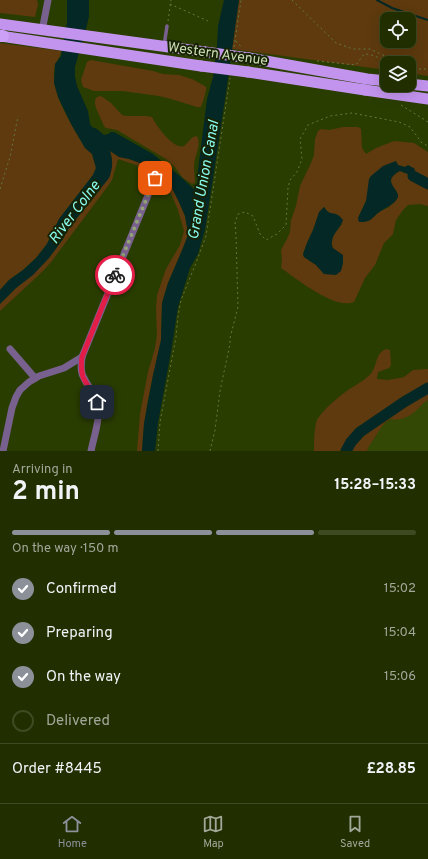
<!DOCTYPE html>
<meta charset="utf-8">
<style>
:root{--surface:#202e00;--page:#28360a;--text:#f1f3f6;--muted:#a2a899;--line:#3d4a22;--accent:#8c9099}
body{margin:0;font-family:Overpass,sans-serif;background:var(--page);color:var(--text);height:100vh;display:flex;flex-direction:column;font-size:15px;white-space:nowrap}
*{box-sizing:border-box;margin:0}
p{font-size:13px;color:var(--muted)}
.icon{flex:none;width:22px;height:22px;fill:none;stroke:currentColor;stroke-width:2;stroke-linecap:round;stroke-linejoin:round}
.map{position:relative;height:451px;overflow:hidden}
.panel{display:flex;flex-direction:column;background:var(--surface);flex:1}
.panel>*{flex:none}
.tools{position:absolute;left:380px;top:12px;display:grid;gap:8px}
.tools a{display:grid;place-items:center;width:36px;height:36px;border-radius:8px;background:var(--surface);box-shadow:0 4px 16px #0002,0 0 0 1px var(--line);font-size:20px}
.pin{position:absolute;display:grid;place-items:center;width:34px;height:34px;color:#fff;margin:-17px;border-radius:8px;box-shadow:0 2px 6px #0006}
.courier{position:absolute;display:grid;place-items:center;width:40px;height:40px;margin:-20px;border:3px solid #e11d48;border-radius:50%;background:#fff;color:#222;box-shadow:0 1px 5px #0007}
.overview em{font-style:normal;font-weight:700}
.overview div{display:flex;flex-direction:column-reverse}
.overview{display:flex;align-items:center;justify-content:space-between;height:68px;padding:0 12px}
h1{font-size:26px;font-weight:700;line-height:30px}
.bar{display:grid;grid-template-columns:repeat(4,1fr);gap:6px 4px;align-content:center;height:48px;padding:0 12px}
.bar i{height:5px;border-radius:3px;background:var(--line)}
.bar .selected{background:var(--accent)}
.bar p{grid-column:span 4}
.line{display:flex;align-items:center;gap:10px;padding:0 12px;border-top:1px solid var(--line)}
.line div{flex:1}
ol{padding:0 12px;list-style:none}
li{display:flex;align-items:center;gap:12px;height:44px}
li p{margin-inline-start:auto}
li .icon{padding:4px;border-radius:50%;background:var(--accent);color:#fff;stroke-width:4}
li:last-child{color:var(--muted)}
li i{width:22px;height:22px;border:2px solid var(--line);border-radius:50%}
.tab-bar{display:flex;justify-content:space-around;align-items:center;height:56px;border-top:1px solid var(--line);background:var(--surface);font-size:11px;color:var(--muted)}
.tab-bar a{display:grid;justify-items:center;gap:2px}
.tab-bar .selected{color:var(--accent)}
.map>svg:first-child{display:block}
</style>
<div class="map">
<svg width="428" height="451" viewBox="0 0 428 451">
<rect width="100%" height="100%" fill="#2a3d00"/>
<!-- built -->
<polygon fill="#334804" points="427,400 428,401 428,451 367,451 369,444 376,436 379,429 384,424 391,419 413,413 421,404"/>
<!-- green -->
<g fill="#5e3a0e" fill-rule="evenodd">
<polygon points="0,0 37,0 38,5 35,17 0,13"/>
<path d="M232,0H428V76L409,73V63H387V70L225,48ZM387,19H409V41H387Z"/>
<path d="M0,43L61,51C60,58 57,60 55,65C48,92 73,125 85,148L92,153L96,168L93,175L59,219L47,244L36,258L23,270L9,280L0,290Z"/>
<path d="M91,60L153,71L163,74L179,75L192,79L203,85L206,87C207,90 202,105 201,107H197L171,99L159,96L122,91H94L83,87L81,80L87,62Z"/>
<path d="M101,96L111,103L122,115L126,116H146L152,117C156,125 173,150 184,146C187,144 190,139 193,137L197,136C202,146 194,156 194,166C194,172 195,178 195,183L192,184L183,178L174,166L166,159L117,130L106,128L104,126L96,108L95,104V100L97,97Z"/>
<path d="M343,127H358L361,129L362,148L366,154L376,148L394,141L414,143L428,152V206L420,204L408,205L403,210L396,220L393,234L384,243L375,265L365,278L354,302C335,310 297,279 281,268L282,261L281,250L287,239L290,232L291,220L296,206L300,186L311,163L314,155L315,139L318,131L321,129L329,130ZM397,165L405,167L413,176L400,171C388,177 389,183 397,192L389,207L379,212L370,220L358,218L366,201ZM324,207C328,213 331,214 337,215L342,224L335,233L331,241L333,248L324,274L316,265L304,257L303,254L307,243L313,230L320,212Z"/>
<polygon points="109,150 119,157 129,159 143,164 163,179 172,188 179,202 185,216 187,227 188,235 183,248 168,283 162,303 161,340 147,404 143,437 142,451 137,451 140,414 148,372 155,348 157,335 156,309 157,295 166,269 180,245 184,231 178,210 172,196 164,183 145,168 118,159 112,180 108,186 51,262 43,271 0,311 0,304 16,288 49,258 63,239 68,229 100,190 112,159"/>
<path d="M386,349L390,350L391,365L389,368L378,372L377,379L388,380L399,378L404,377L413,370L428,369V400C421,404 419,409 413,413C407,418 397,421 390,419C382,425 381,428 375,437C372,442 369,445 367,451H314C314,442 314,432 316,423C318,413 344,392 353,387C359,383 368,378 372,372C378,363 375,354 386,349Z"/>
</g>
<!-- water -->
<g fill="#032825">
<path d="M67,0H89V16L87,25L75,67V76L77,86L88,111L90,124L92,127L97,129L104,135L108,134L111,132H114L153,154L181,177L194,189L197,188L198,170L207,99L213,77L217,46L218,26L224,0H239L226,93L205,230L198,254L190,268L178,307L171,352L158,423L155,451H142L144,423L153,375L161,340L162,303L168,283L183,248L188,235L187,227L185,216L179,202L172,188L163,179L143,164L129,159L119,157L110,151C113,160 113,168 109,178L68,229L63,239L49,258L33,275L16,288L0,304V290L9,280L23,270L36,258L47,244L59,219L93,175L96,168L92,154L85,148L71,124L58,97L54,83L55,64L61,56L67,22Z"/>
<path d="M396,161L398,165L405,167L408,165L415,169L413,176L400,171C380,181 400,189 398,197C395,205 384,208 378,213C375,215 373,219 368,221C365,222 363,222 359,222L358,218L366,201L369,179L371,176L383,166Z"/>
<path d="M324,207C329,215 331,212 338,215C340,216 341,218 343,220C341,228 332,233 332,242C331,244 332,246 333,248L343,255V263L341,271L336,275L324,274L316,265L304,257L303,254L307,243L313,230L319,212Z"/>
</g>
<g fill="none" stroke-linecap="round" stroke-linejoin="round">
<!-- stream -->
<polyline stroke="#032825" stroke-width="2" points="377,0 392,8 428,20"/>
<!-- river -->
<g stroke="#032825" stroke-width="11">
<polyline points="413,176 428,184"/>
<polyline points="346,451 351,442 360,432 404,402 428,388"/>
</g>
<!-- path -->
<g stroke="#647642" stroke-width="1" stroke-dasharray="2 3" stroke-linecap="butt">
<polyline points="292,0 336,43 353,49 370,49 396,61 396,63"/>
<polyline points="170,4 208,21"/>
<polyline points="168,21 171,0"/>
<polyline points="236,41 238,44 243,48"/>
<polyline points="234,47 241,0"/>
<path d="M317,61L356,65L364,54C373,54 381,59 389,63"/>
<polyline points="409,69 428,69"/>
<polyline points="401,105 428,122"/>
<polyline points="0,189 10,157 18,116"/>
<polyline points="158,451 160,422 176,337 178,316 181,300 196,263 206,236 230,78"/>
<polyline points="210,451 215,430 220,391 230,344 230,338 238,307 236,236 235,223 238,214 245,212 253,216 260,234 266,240 277,234 286,225 288,188 290,180 297,172 302,159 300,139 308,125 330,116 352,113 399,122 410,127 422,143 428,146"/>
</g>
<!-- service -->
<polyline stroke="#78618e" stroke-width="3.5" points="164,46 167,26"/>
<!-- minor -->
<g stroke="#78618e" stroke-width="7">
<polyline points="42,31 48,0"/>
<polyline points="10,349 35,378"/>
<polyline points="3,451 12,408 16,397 20,390 29,382 39,376 64,368 82,357"/>
<path d="M91,451C94,436 101,418 97,402C95,393 88,387 84,378C80,372 81,364 82,357L155,178"/>
</g>
<!-- trunk -->
<g stroke="#c394ee" stroke-width="11">
<polyline points="0,24 205,52"/>
<polyline points="0,36 201,66"/>
<polyline points="249,58 367,79 387,81"/>
<polyline points="248,72 365,90"/>
<polyline points="409,84 428,86"/>
</g>
<!-- motorway -->
<polyline stroke="#cda0f8" stroke-width="12" points="0,36 3,36"/>
<!-- trunk-bridge -->
<g stroke="#c394ee" stroke-width="11">
<polyline points="205,52 249,58"/>
<polyline points="201,66 248,72"/>
<polyline points="365,90 428,99"/>
</g>
</g>
<g fill="none" stroke-linecap="round" stroke-linejoin="round">
<!-- done -->
<polyline stroke="#93a477" stroke-width="4" stroke-dasharray="0 7.2" points="115,275 155,178"/>
<!-- route -->
<path stroke="#e11d48" stroke-width="5" d="M97,402C94,393 87,386 83,377C81,370 81,364 82,357L115,275"/>
</g>
<g text-anchor="middle" stroke-width="4" stroke-linejoin="round" paint-order="stroke">
<!-- street labels -->
<g font-size="14" fill="#ccdcb7" stroke="#162203">
<text transform="translate(218 53) rotate(8)" y="5">Western Avenue</text>
</g>
<!-- water labels -->
<g font-size="15" font-style="italic" fill="#88fbef" stroke="#162203">
<text transform="translate(203 180) rotate(-80)" y="5">Grand Union Canal</text>
<text transform="translate(74 212) rotate(-53)" y="5">River Colne</text>
</g>
</g>
</svg>
<div class="tools">
<a><svg class="icon" aria-label="locate" viewBox="0 0 24 24"><circle cx="12" cy="12" r="6"/><path d="M12 2v4M12 18v4M2 12h4M18 12h4"/></svg></a>
<a><svg class="icon" aria-label="layers" viewBox="0 0 24 24"><path d="M12 4l9 5-9 5-9-5zM3 14l9 5 9-5"/></svg></a>
</div>
<div class="pin" style="left:155px;top:178px;background:#ea580c"><svg class="icon" aria-label="bag" viewBox="0 0 24 24"><path d="M5 8h14l-1 12H6zM9 8a3 3 0 0 1 6 0"/></svg></div>
<div class="pin" style="left:97px;top:402px;background:#1f2937"><svg class="icon" aria-label="home" viewBox="0 0 24 24"><path d="M3 11l9-7 9 7M6 9v11h12V9"/></svg></div>
<div class="courier" style="left:115px;top:275px"><svg class="icon" aria-label="bike" viewBox="0 0 24 24"><circle cx="6" cy="16" r="4"/><circle cx="18" cy="16" r="4"/><path d="M6 16l4-8h5l3 8M10 8l3 8H6M13 5h3"/></svg></div>
</div>
<section class="panel">
<div class="overview"><div><h1>2 min</h1><p>Arriving in</p></div><em>15:28–15:33</em></div>
<div class="bar"><i class="selected"></i><i class="selected"></i><i class="selected"></i><i></i><p>On the way · 150 m</p></div>
<ol>
<li><svg class="icon" aria-label="check" viewBox="0 0 24 24"><path d="M5 12l5 5 9-10"/></svg>Confirmed<p>15:02</p></li>
<li><svg class="icon" aria-label="check" viewBox="0 0 24 24"><path d="M5 12l5 5 9-10"/></svg>Preparing<p>15:04</p></li>
<li><svg class="icon" aria-label="check" viewBox="0 0 24 24"><path d="M5 12l5 5 9-10"/></svg>On the way<p>15:06</p></li>
<li><i></i>Delivered</li>
</ol>
<div class="line" style="height:52px"><div>Order #8445</div><b>£28.85</b></div>
</section>
<nav class="tab-bar">
<a class="selected"><svg class="icon" aria-label="home" viewBox="0 0 24 24"><path d="M3 11l9-7 9 7M6 9v11h12V9"/></svg>Home</a>
<a><svg class="icon" aria-label="map" viewBox="0 0 24 24"><path d="M3 6l6-2 6 2 6-2v14l-6 2-6-2-6 2zM9 4v14M15 6v14"/></svg>Map</a>
<a><svg class="icon" aria-label="saved" viewBox="0 0 24 24"><path d="M7 4h10v16l-5-4-5 4z"/></svg>Saved</a>
</nav>
